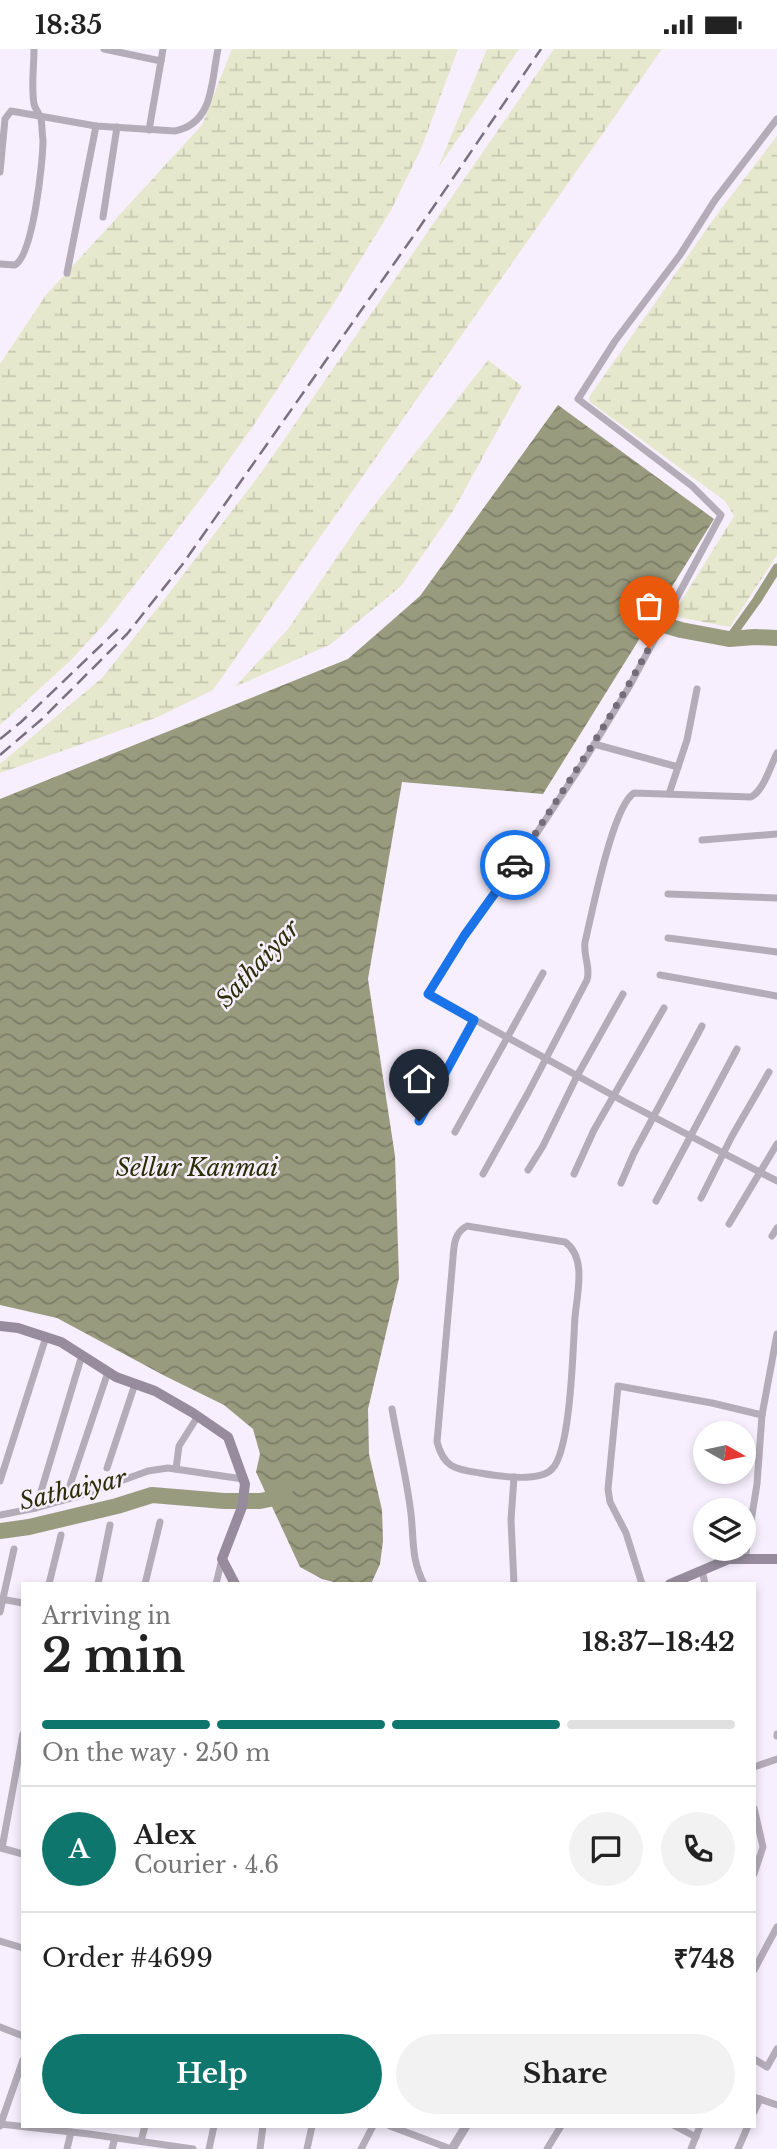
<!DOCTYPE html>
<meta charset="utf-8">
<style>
:root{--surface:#fff;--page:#f2f2f2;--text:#222;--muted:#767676;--line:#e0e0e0;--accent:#0f766e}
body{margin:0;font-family:"Libre Baskerville",serif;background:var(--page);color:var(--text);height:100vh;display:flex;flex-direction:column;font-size:26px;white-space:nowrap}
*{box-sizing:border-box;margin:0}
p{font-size:23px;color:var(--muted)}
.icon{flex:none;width:38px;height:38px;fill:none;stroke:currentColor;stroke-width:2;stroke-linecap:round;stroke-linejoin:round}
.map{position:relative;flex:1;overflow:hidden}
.sheet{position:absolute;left:21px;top:1533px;width:735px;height:546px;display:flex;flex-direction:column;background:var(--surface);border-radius:0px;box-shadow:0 4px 10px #0003}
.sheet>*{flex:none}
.needle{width:46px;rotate:99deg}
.fabs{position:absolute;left:693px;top:1372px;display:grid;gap:14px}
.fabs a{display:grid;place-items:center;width:63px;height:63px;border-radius:50%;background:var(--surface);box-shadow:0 4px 10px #0003;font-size:35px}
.pin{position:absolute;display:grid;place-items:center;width:60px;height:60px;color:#fff;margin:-72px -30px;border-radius:50% 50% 50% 0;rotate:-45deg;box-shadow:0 0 7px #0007}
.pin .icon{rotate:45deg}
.courier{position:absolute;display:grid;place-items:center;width:70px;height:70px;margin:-35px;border:5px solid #1a73e8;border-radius:50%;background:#fff;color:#222;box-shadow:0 2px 9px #0007}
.head em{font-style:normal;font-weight:700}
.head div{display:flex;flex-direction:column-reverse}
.head{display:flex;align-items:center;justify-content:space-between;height:119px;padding:0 21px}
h1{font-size:46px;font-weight:700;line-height:52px}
.bar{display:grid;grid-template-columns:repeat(4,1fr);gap:10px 7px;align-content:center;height:84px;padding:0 21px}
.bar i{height:9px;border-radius:5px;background:var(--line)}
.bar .selected{background:var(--accent)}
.bar p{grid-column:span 4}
.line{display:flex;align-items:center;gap:18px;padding:0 21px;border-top:2px solid var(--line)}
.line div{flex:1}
.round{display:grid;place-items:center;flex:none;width:74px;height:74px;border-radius:37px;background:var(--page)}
.cta{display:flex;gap:14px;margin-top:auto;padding:14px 21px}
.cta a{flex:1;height:80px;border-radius:42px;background:var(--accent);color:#fff;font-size:28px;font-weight:700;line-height:80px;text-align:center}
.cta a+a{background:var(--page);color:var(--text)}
.status{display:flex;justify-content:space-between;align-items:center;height:49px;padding:0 35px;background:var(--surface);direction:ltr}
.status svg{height:19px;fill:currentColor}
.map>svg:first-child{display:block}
</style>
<div class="status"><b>18:35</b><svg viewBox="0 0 49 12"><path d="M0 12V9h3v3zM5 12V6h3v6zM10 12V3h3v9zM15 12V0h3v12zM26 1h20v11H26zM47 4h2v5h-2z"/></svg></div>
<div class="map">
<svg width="777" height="2100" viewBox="0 0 777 2100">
<defs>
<pattern id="wetland-marsh" width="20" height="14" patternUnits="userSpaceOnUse" patternTransform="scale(1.75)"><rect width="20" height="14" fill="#e5e8cc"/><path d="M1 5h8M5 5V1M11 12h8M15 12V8" fill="none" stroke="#c5c7b0"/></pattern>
<pattern id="water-waves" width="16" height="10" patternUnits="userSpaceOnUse" patternTransform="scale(1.75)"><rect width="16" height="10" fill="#999b7e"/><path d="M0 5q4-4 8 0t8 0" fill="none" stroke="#7d7e68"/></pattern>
</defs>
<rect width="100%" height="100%" fill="#f7effd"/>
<!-- wetland -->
<g fill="url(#wetland-marsh)">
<polygon points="232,0 458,0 421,100 391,161 332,257 255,374 212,435 106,573 70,612 0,676 0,315 46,246 202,76"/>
<polygon points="487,0 519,0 438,119"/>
<polygon points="554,0 662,0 213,641 158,668 0,724 0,715 103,628 163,552 261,424"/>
<polygon points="777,87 777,506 730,578 672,567 734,467 725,452 590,353 589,348 718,164"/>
<polygon points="488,311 522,337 453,462 401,537 331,595 235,638 288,580 358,477"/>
</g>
<!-- water -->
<polygon fill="url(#water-waves)" points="558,356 714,470 543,745 402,733 368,930 395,1107 399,1229 368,1360 369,1405 382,1461 383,1492 380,1515 371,1535 341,1535 322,1530 300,1518 256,1423 260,1405 253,1380 224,1356 165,1327 57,1269 0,1256 0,750 348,610 420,547"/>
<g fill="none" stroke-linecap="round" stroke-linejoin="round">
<!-- canal -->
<polyline stroke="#999b7e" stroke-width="9" points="729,590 757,551 777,519"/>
<!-- river -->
<g stroke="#999b7e" stroke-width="16">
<polyline points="630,566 681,581 729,590 755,588 777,589"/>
<polyline points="0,1482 29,1478 117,1457 152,1446 224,1452 260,1452 270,1450 286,1438"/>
</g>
<!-- minor -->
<g stroke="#b4adb9" stroke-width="7">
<polyline points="104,0 161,12 163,0"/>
<polyline points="777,70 715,151 680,206 615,292 578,350 692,437 721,466 629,638 584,712 508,828 464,887 428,945 625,1053 777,1132"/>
<polyline points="149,81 161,12"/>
<path d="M0,123L5,70L11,62L96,77L175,82C214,74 211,33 218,0"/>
<polyline points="103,168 117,78"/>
<path d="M0,215L15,216C33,206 43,113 43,91C42,84 42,76 41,69C39,64 35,60 34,55C31,37 34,18 34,0"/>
<polyline points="67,224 96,77"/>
<polyline points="594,695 678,718"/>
<polyline points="669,745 687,691 697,640"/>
<polyline points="702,791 777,785"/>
<polyline points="668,845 777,849"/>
<polyline points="668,889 777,903"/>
<polyline points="660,926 777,947"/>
<polyline points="419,1072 474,971"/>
<polyline points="455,1083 543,924"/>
<polyline points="528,1121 543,1097 577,1027 623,945"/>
<path d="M483,1125L528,1044L587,931C591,918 583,908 585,893C592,865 612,758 634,744L751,748C764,741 770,718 777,704"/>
<polyline points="574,1125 594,1081 664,959"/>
<polyline points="621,1134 634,1104 702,977"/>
<polyline points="701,1149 732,1087 769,1023"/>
<polyline points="656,1152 737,1000"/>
<polyline points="729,1175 777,1095"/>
<path d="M467,1177L565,1193C587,1208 577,1245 575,1268C573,1297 571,1402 552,1420C539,1434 497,1427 480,1424C455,1420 444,1419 437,1393L453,1209C454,1196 454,1184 467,1177Z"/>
<polyline points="772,1187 777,1179"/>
<path d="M392,1360C398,1395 407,1430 411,1465C414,1491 411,1510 424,1535"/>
<polyline points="762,1366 777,1285"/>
<polyline points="107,1419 135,1335"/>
<polyline points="176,1420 179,1397 198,1367"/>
<polyline points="0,1432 46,1288"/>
<polyline points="68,1442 108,1323"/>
<polyline points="36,1459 79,1447 148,1422 168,1419 243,1430"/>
<polyline points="0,1466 36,1459 82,1306"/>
<polyline points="702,1521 705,1535"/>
<polyline points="49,1535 61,1486"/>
<polyline points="98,1535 110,1476"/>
<polyline points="145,1535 160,1473"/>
<polyline points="216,1535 222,1510"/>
<polyline points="514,1535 511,1471 514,1428"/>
<polyline points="642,1535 626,1484 610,1453 608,1440 618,1337 712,1354 762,1366 757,1435 745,1510"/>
<polyline points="1,1550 23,1554"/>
<polyline points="0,1563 14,1500"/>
<polyline points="777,1685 777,1687"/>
<polyline points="754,1718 777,1710"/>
<polyline points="754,1759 763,1798 754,1825"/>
<polyline points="1,1799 23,1805"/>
<polyline points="2,1799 23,1685"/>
<polyline points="0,1892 23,1899"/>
<polyline points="754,1921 777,1878"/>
<polyline points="0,1978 23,1987"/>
<polyline points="754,2010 767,2018 777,2000"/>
<polyline points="754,2048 777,2056"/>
<polyline points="754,2063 760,2050"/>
<polyline points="0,2075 89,2085 193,2100"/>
<polyline points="0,2077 23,2011"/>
<polyline points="390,2077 451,2100"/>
<polyline points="675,2077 696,2088"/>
<polyline points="141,2092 145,2077"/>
<polyline points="67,2100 71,2083"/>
<polyline points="112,2100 115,2089"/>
<polyline points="209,2100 214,2077"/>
<polyline points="260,2100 263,2077"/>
<polyline points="307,2100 312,2077"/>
<polyline points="361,2100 373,2077"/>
<polyline points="547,2100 561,2077"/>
<polyline points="691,2100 700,2077"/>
<polyline points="738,2100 748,2077"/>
</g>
<!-- tertiary -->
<polyline stroke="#b4adb9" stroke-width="9" points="452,2100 466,2077"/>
<!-- secondary -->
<g stroke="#968c9d" stroke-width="10">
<polyline points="0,1277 18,1279 61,1293 116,1328 155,1342 193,1364 228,1388 245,1435 242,1458 222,1510 235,1535"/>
<polyline points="670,1535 729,1510 777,1510"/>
</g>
<!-- rail -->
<g stroke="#79717e" stroke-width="2.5" stroke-dasharray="14 7" stroke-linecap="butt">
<polyline points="0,690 21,673 118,580"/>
<polyline points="0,706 42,670 127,585 182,516 417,182 541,0"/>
</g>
</g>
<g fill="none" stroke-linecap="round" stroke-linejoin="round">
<!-- done -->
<path stroke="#746c7a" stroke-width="7" stroke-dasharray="0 12.6" d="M515,816C561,744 609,674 649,599"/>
<!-- route -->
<polyline stroke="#1a73e8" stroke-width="9" points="419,1072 474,971 428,945 464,887 515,816"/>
</g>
<g text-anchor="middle" stroke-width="5" stroke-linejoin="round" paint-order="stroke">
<!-- water labels -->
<g font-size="24" font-style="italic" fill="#2c2e06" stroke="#f7effd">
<text transform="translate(258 915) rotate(-47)" y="8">Sathaiyar</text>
<text x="197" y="1127">Sellur Kanmai</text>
<text transform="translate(73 1441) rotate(-13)" y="8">Sathaiyar</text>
</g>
</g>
</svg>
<div class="fabs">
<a><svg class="needle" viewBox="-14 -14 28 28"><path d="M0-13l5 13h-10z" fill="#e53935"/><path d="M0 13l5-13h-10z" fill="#767676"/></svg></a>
<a><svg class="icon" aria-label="layers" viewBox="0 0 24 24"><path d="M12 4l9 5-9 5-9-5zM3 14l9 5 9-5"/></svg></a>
</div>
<div class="pin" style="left:649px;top:599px;background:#ea580c"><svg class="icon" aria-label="bag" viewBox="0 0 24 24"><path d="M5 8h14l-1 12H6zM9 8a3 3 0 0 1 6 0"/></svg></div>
<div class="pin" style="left:419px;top:1072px;background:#1f2937"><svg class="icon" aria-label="home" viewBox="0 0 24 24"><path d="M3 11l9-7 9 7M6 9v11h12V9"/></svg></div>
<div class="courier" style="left:515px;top:816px"><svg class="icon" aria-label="car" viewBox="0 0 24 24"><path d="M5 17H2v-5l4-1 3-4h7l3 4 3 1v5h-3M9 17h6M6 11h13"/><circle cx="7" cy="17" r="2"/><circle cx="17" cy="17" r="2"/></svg></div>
<section class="sheet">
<div class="head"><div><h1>2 min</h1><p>Arriving in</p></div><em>18:37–18:42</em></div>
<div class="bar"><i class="selected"></i><i class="selected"></i><i class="selected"></i><i></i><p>On the way · 250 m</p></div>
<div class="line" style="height:126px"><b class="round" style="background:var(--accent);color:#fff">A</b><div><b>Alex</b><p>Courier · 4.6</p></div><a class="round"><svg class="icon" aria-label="chat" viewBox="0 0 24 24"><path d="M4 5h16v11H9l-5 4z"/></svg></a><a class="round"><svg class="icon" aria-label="phone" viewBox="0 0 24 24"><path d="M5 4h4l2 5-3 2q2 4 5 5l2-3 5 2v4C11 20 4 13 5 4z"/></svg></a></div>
<div class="line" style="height:91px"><div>Order #4699</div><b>₹748</b></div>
<div class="cta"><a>Help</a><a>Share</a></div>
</section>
</div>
